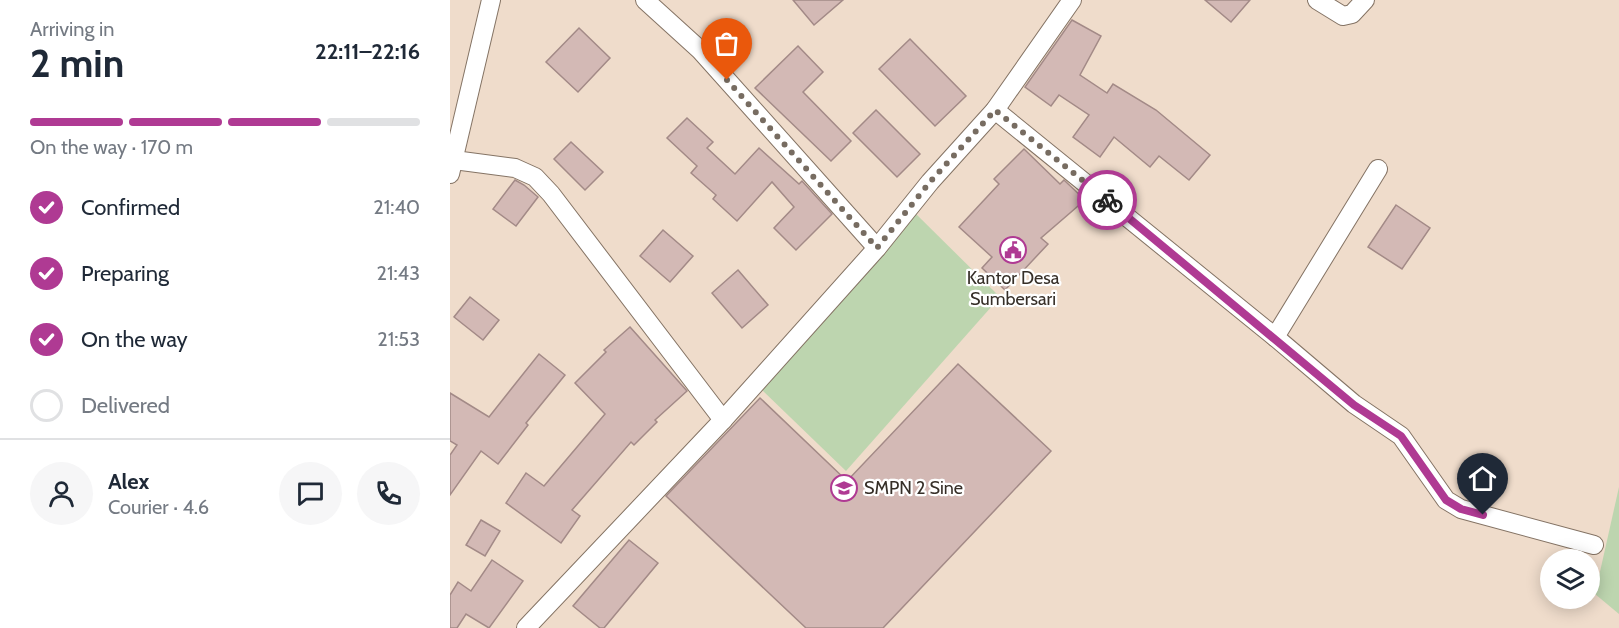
<!DOCTYPE html>
<meta charset="utf-8">
<style>
:root{--surface:#fff;--page:#f6f6f7;--text:#1f2937;--muted:#747a83;--line:#e0e1e3;--accent:#af3a93}
body{margin:0;font-family:Cabin,sans-serif;background:var(--page);color:var(--text);height:100vh;display:flex;flex-direction:column;font-size:22px;white-space:nowrap}
*{box-sizing:border-box;margin:0}
p{font-size:20px;color:var(--muted)}
.icon{flex:none;width:33px;height:33px;fill:none;stroke:currentColor;stroke-width:2;stroke-linecap:round;stroke-linejoin:round}
.map{position:relative;flex:1;overflow:hidden}
.sheet{display:flex;flex-direction:column;background:var(--surface);width:450px}
.sheet>*{flex:none}
.tools{position:absolute;left:1090px;top:549px;display:grid;gap:12px}
.tools a{display:grid;place-items:center;width:60px;height:60px;border-radius:50%;background:var(--surface);box-shadow:0 3px 15px #0003;font-size:30px}
.pin{position:absolute;display:grid;place-items:center;width:51px;height:51px;color:#fff;margin:-62px -26px;border-radius:50% 50% 50% 0;rotate:-45deg;box-shadow:0 0 6px #0007}
.pin .icon{rotate:45deg}
.courier{position:absolute;display:grid;place-items:center;width:60px;height:60px;margin:-30px;border:4px solid #af3a93;border-radius:50%;background:#fff;color:#222;box-shadow:0 2px 8px #0007}
.summary em{font-style:normal;font-weight:700}
.summary div{display:flex;flex-direction:column-reverse}
.summary{display:flex;align-items:center;justify-content:space-between;height:102px;padding:0 30px}
h1{font-size:39px;font-weight:700;line-height:45px}
.bar{display:grid;grid-template-columns:repeat(4,1fr);gap:9px 6px;align-content:center;height:72px;padding:0 30px}
.bar i{height:8px;border-radius:4px;background:var(--line)}
.bar .selected{background:var(--accent)}
.bar p{grid-column:span 4}
.line{display:flex;align-items:center;gap:15px;padding:0 30px;border-top:2px solid var(--line)}
.line div{flex:1}
.round{display:grid;place-items:center;flex:none;width:63px;height:63px;border-radius:32px;background:var(--page)}
ol{padding:0 30px;list-style:none}
li{display:flex;align-items:center;gap:18px;height:66px}
li p{margin-inline-start:auto}
li .icon{padding:6px;border-radius:50%;background:var(--accent);color:#fff;stroke-width:4}
li:last-child{color:var(--muted)}
li i{width:33px;height:33px;border:3px solid var(--line);border-radius:50%}
main{display:flex;flex:1;min-height:0}
.map>svg:first-child{display:block}
</style>
<main>
<section class="sheet">
<div class="summary"><div><h1>2 min</h1><p>Arriving in</p></div><em>22:11–22:16</em></div>
<div class="bar"><i class="selected"></i><i class="selected"></i><i class="selected"></i><i></i><p>On the way · 170 m</p></div>
<ol>
<li><svg class="icon" aria-label="check" viewBox="0 0 24 24"><path d="M5 12l5 5 9-10"/></svg>Confirmed<p>21:40</p></li>
<li><svg class="icon" aria-label="check" viewBox="0 0 24 24"><path d="M5 12l5 5 9-10"/></svg>Preparing<p>21:43</p></li>
<li><svg class="icon" aria-label="check" viewBox="0 0 24 24"><path d="M5 12l5 5 9-10"/></svg>On the way<p>21:53</p></li>
<li><i></i>Delivered</li>
</ol>
<div class="line" style="height:108px"><a class="round"><svg class="icon" aria-label="person" viewBox="0 0 24 24"><circle cx="12" cy="8" r="4"/><path d="M4 21q1-7 8-7t8 7"/></svg></a><div><b>Alex</b><p>Courier · 4.6</p></div><a class="round"><svg class="icon" aria-label="chat" viewBox="0 0 24 24"><path d="M4 5h16v11H9l-5 4z"/></svg></a><a class="round"><svg class="icon" aria-label="phone" viewBox="0 0 24 24"><path d="M5 4h4l2 5-3 2q2 4 5 5l2-3 5 2v4C11 20 4 13 5 4z"/></svg></a></div>
</section>
<div class="map">
<svg width="1169" height="628" viewBox="0 0 1169 628">
<rect width="100%" height="100%" fill="#efdccb"/>
<!-- green -->
<g fill="#bdd5af">
<polygon points="464,212 550,297 396,471 310,388"/>
<polygon points="1169,487 1169,614 1145,594"/>
</g>
<!-- building -->
<g fill="#d3b9b5" stroke="#a38a87" stroke-width="1.5">
<polygon points="343,0 393,0 364,25"/>
<polygon points="755,0 800,0 781,22"/>
<polygon points="622,20 651,36 630,75 657,93 663,84 706,110 760,155 739,180 709,156 700,167 664,137 650,157 623,137 639,115 609,95 601,106 575,87"/>
<polygon points="129,28 160,58 128,92 96,62"/>
<polygon points="460,39 516,96 485,126 429,69"/>
<polygon points="348,46 373,72 353,92 401,141 381,161 305,88"/>
<polygon points="426,110 470,154 447,177 403,133"/>
<polygon points="237,118 263,142 257,148 285,174 309,148 349,184 352,181 382,214 346,250 324,228 344,207 322,182 287,221 263,199 266,195 241,173 247,166 217,138"/>
<polygon points="121,142 153,172 135,190 104,159"/>
<polygon points="574,149 610,184 614,180 635,200 591,238 598,244 555,290 532,268 542,257 509,227 549,184 544,179"/>
<polygon points="65,180 74,185 88,197 66,226 43,209"/>
<polygon points="946,205 980,228 952,269 918,247"/>
<polygon points="213,230 243,256 220,282 190,256"/>
<polygon points="288,270 318,305 292,328 262,293"/>
<polygon points="20,297 49,320 33,340 4,317"/>
<polygon points="180,327 237,391 205,420 207,422 184,445 181,442 122,510 130,516 111,543 56,503 76,473 94,486 155,414 125,383 156,352 154,350"/>
<polygon points="89,354 115,375 76,423 78,425 48,464 31,451 0,495 0,455 7,445 0,441 0,393 39,417"/>
<polygon points="508,364 601,451 433,628 356,628 216,496 310,398 397,481"/>
<polygon points="31,520 50,531 35,556 16,545"/>
<polygon points="179,540 208,563 154,628 150,628 123,606"/>
<polygon points="42,560 73,581 39,628 16,614 7,628 0,628 0,595 8,582 21,591"/>
</g>
<g fill="none" stroke-linecap="round" stroke-linejoin="round">
<defs>
<g id="minor">
<polyline points="195,0 250,50 427,248"/>
<polyline points="867,0 893,16 902,14 915,0"/>
<polyline points="545,110 825,337 904,404 951,436 996,500 1011,509 1144,545"/>
<polyline points="4,160 65,168 85,177 101,194 273,420"/>
<polyline points="0,174 41,0"/>
<polyline points="825,337 928,169"/>
<polyline points="76,628 273,420 427,248 480,182 545,110 622,0"/>
</g>
</defs>
<!-- minor casing -->
<use href="#minor" stroke="#847364" stroke-width="20"/>
<!-- minor -->
<use href="#minor" stroke="#fff" stroke-width="18"/>
</g>
<g fill="none" stroke-linecap="round" stroke-linejoin="round">
<!-- done -->
<polyline stroke="#776c61" stroke-width="6" stroke-dasharray="0 10.8" points="277,80 427,248 480,182 545,110 657,200"/>
<!-- route -->
<polyline stroke="#af3a93" stroke-width="8" points="657,200 904,405 951,436 996,500 1011,509 1033,515"/>
</g>
<!-- icons -->
<defs>
<symbol id="civic-ring" viewBox="-11 -11 22 22"><circle r="9.5" fill="#fff" stroke="#af3a93" stroke-width="1.5"/><path d="M-.6-6.5H3V-4.5H.6V-3L4-1V1h2V6H-6V1h2V-1L-.6-3ZM-1.2 2.5V6h2.4V2.5Z" fill="#af3a93"/></symbol>
<symbol id="school-ring" viewBox="-11 -11 22 22"><circle r="9.5" fill="#fff" stroke="#af3a93" stroke-width="1.5"/><path d="M0-5L7-2L0 1L-7-2ZM-4 1L0 2.5L4 1V4Q0 6-4 4Z" fill="#af3a93"/></symbol>
</defs>
<g fill-rule="evenodd">
<use href="#civic-ring" x="548" y="235" width="30" height="30"/>
<use href="#school-ring" x="379" y="473" width="30" height="30"/>
</g>
<g text-anchor="middle" stroke-width="4.5" stroke-linejoin="round" paint-order="stroke">
<!-- poi labels -->
<g font-size="18" fill="#362f28" stroke="#fff">
<text x="563" y="284">Kantor Desa<tspan x="563" dy="21">Sumbersari</tspan></text>
<text x="414" y="494" text-anchor="start">SMPN 2 Sine</text>
</g>
</g>
</svg>
<div class="tools">
<a><svg class="icon" aria-label="layers" viewBox="0 0 24 24"><path d="M12 4l9 5-9 5-9-5zM3 14l9 5 9-5"/></svg></a>
</div>
<div class="pin" style="left:277px;top:80px;background:#ea580c"><svg class="icon" aria-label="bag" viewBox="0 0 24 24"><path d="M5 8h14l-1 12H6zM9 8a3 3 0 0 1 6 0"/></svg></div>
<div class="pin" style="left:1033px;top:515px;background:#1f2937"><svg class="icon" aria-label="home" viewBox="0 0 24 24"><path d="M3 11l9-7 9 7M6 9v11h12V9"/></svg></div>
<div class="courier" style="left:657px;top:200px"><svg class="icon" aria-label="bike" viewBox="0 0 24 24"><circle cx="6" cy="16" r="4"/><circle cx="18" cy="16" r="4"/><path d="M6 16l4-8h5l3 8M10 8l3 8H6M13 5h3"/></svg></div>
</div>
</main>
